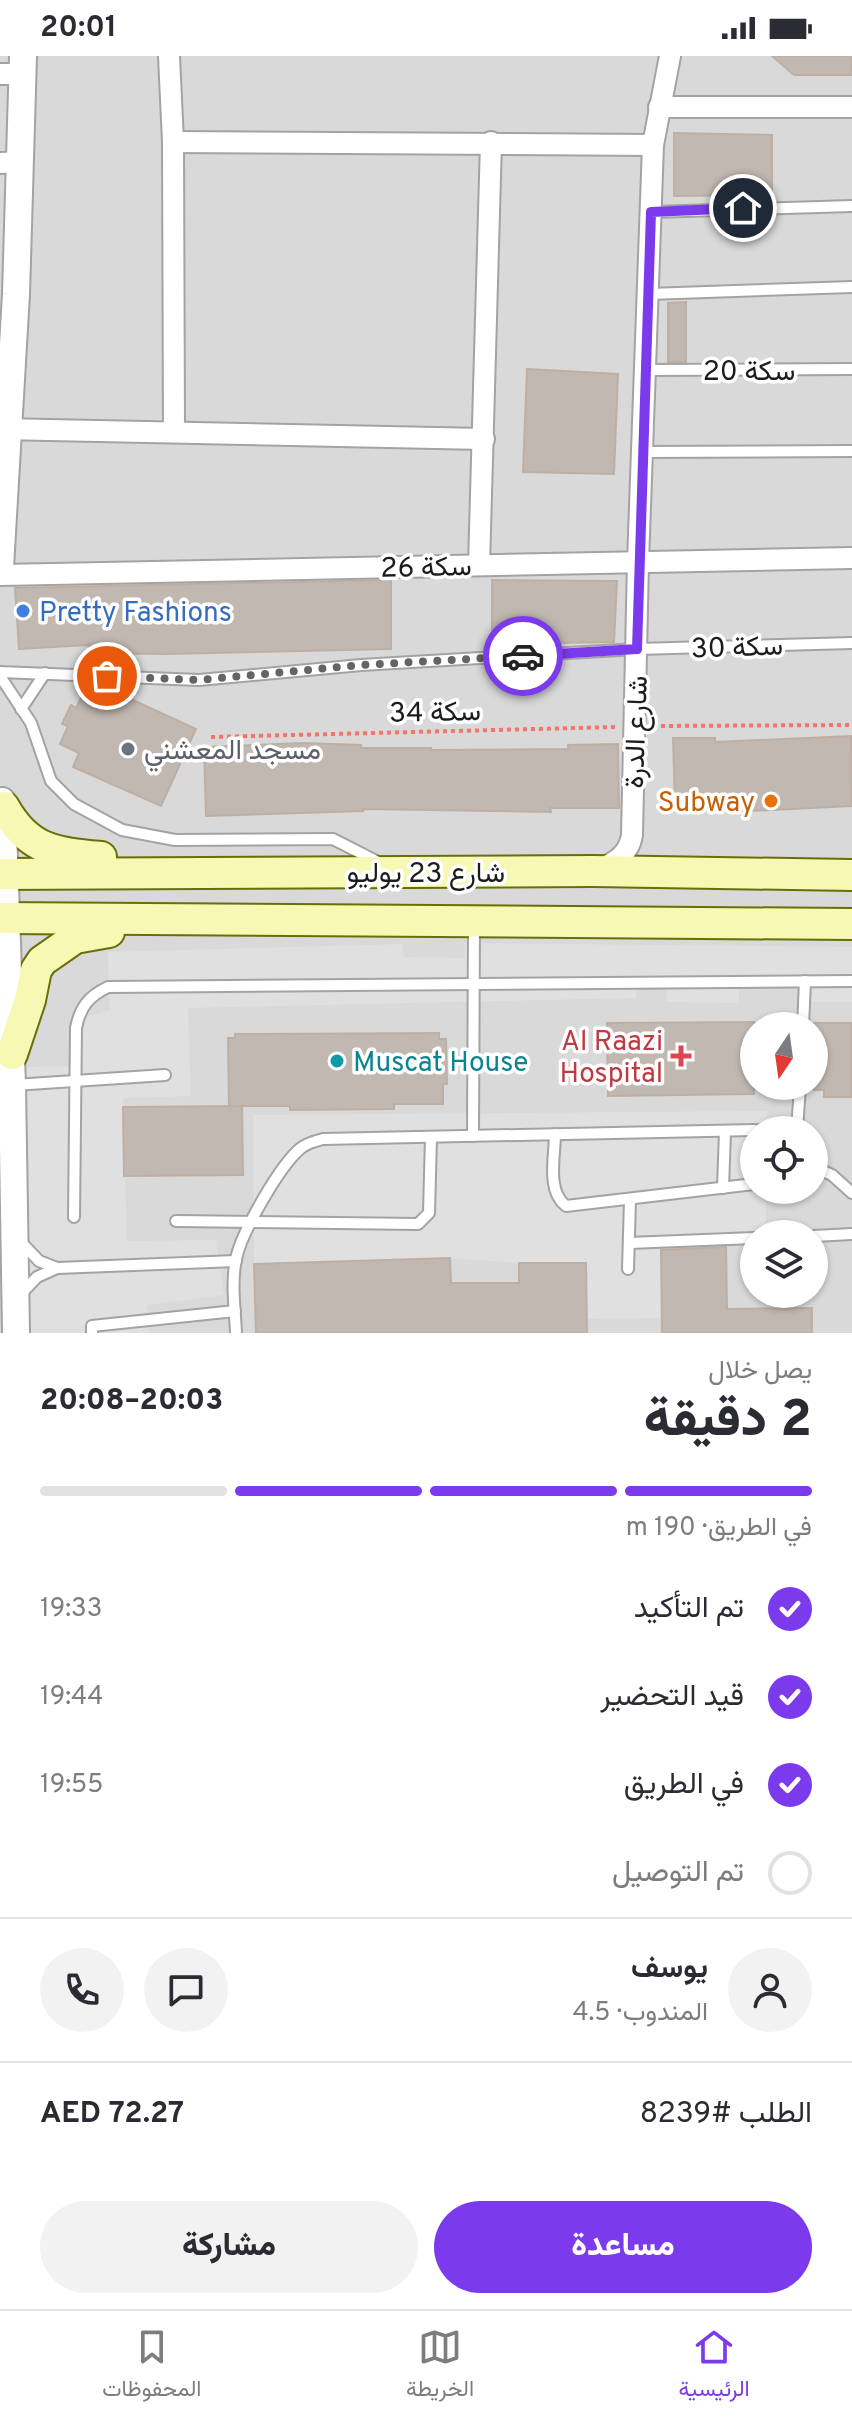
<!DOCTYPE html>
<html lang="ar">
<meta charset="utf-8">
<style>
:root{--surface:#fff;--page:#f2f2f3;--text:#2b2b33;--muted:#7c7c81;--line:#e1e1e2;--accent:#7c3aed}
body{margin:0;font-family:Overpass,Vazirmatn,sans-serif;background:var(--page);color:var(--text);direction:rtl;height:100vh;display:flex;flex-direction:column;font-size:30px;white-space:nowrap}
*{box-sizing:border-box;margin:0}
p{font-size:26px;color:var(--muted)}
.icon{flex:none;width:44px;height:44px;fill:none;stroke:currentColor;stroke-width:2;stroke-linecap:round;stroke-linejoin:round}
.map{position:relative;height:1277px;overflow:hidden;direction:ltr}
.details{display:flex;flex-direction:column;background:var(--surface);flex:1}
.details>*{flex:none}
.needle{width:52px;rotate:193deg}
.controls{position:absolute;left:740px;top:956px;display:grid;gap:16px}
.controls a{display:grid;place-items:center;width:88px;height:88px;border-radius:50%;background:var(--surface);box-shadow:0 2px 6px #0004;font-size:40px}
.pin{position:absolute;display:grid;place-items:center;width:68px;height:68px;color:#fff;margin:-34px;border:4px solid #fff;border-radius:50%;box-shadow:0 2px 8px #0007}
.courier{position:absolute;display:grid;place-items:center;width:80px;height:80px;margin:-40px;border:6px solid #7c3aed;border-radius:50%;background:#fff;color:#222;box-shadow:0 2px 10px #0007}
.headline em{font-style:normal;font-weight:800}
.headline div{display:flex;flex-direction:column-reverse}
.headline{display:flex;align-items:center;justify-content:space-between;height:136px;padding:0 40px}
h1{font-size:52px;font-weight:800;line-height:60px}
.bar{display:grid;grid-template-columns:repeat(4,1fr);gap:12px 8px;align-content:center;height:96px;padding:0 40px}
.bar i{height:10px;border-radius:6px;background:var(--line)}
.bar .on{background:var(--accent)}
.bar p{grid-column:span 4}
.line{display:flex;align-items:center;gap:20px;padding:0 40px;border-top:2px solid var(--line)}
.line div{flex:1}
.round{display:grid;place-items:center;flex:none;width:84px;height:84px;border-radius:42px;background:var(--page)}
ol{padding:0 40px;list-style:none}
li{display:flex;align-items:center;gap:24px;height:88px}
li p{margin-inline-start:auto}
li .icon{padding:8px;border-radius:50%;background:var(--accent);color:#fff;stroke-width:4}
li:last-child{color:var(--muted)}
li i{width:44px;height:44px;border:4px solid var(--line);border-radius:50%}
.button{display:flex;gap:16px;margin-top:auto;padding:16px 40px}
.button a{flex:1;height:92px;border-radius:48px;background:var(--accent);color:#fff;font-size:32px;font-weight:800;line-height:92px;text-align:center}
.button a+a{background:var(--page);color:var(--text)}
.status{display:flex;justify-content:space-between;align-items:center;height:56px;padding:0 40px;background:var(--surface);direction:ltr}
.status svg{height:22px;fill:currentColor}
.tabs{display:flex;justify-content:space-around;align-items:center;height:112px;border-top:2px solid var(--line);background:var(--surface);font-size:22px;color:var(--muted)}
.tabs a{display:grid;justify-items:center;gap:4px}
.tabs .on{color:var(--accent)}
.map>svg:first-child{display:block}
</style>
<div class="status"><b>20:01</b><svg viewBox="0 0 49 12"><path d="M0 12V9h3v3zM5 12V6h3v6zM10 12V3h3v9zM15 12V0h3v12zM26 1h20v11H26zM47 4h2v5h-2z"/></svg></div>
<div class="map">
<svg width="852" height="1277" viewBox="0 0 852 1277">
<rect width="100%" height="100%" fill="#ede9e1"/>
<!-- residential -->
<path fill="#dad9d9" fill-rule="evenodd" d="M0,0H852V1277H0ZM754,970H814V1030H754ZM754,1074H814V1134H754ZM754,1178H814V1238H754Z"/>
<!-- parking -->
<g fill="#e0e0e0">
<polygon points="464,887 852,891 852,946 802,946 801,927 739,925 739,947 667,946 666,922 638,921 636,942 188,952 191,1040 123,1042 127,1185 216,1184 224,1239 147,1249 149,1277 25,1277 23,1011 80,1010 82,962 110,954 108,896 402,888 404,901 465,902"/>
<polygon points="767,1055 767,1074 754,1074 754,1134 766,1134 766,1178 661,1189 662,1262 587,1263 585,1207 519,1207 450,1202 254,1209 253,1059"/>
</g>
<!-- building -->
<g fill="#c1b8b1" stroke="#beafa4" stroke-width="2">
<polygon points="772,0 852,0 852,19 794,19"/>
<polygon points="674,77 772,79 772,139 674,140"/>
<polygon points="686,246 686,306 668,306 668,247"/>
<polygon points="527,313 618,318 614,418 523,416"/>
<polygon points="391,524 391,593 166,598 89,597 89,589 19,593 15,532"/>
<polygon points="492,524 617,525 614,586 492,588"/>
<polygon points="109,633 196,673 161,750 73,711 79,697 60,688 68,670 62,668 71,649 76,652 84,636 104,646"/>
<polygon points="851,680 852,750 729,756 728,749 675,750 673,682 715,682 715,686"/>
<polygon points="303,687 361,689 361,692 431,692 431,694 568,693 568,689 618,688 619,752 550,752 551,756 363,753 363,755 206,760 204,691"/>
<polygon points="754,966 754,1038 608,1040 607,967"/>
<polygon points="814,967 852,967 852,1041 824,1041 824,1034 814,1034"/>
<polygon points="439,977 439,983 446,983 447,1028 443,1028 443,1048 394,1048 394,1053 290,1054 290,1050 229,1050 228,982 235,982 235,978"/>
<polygon points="242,1050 243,1119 124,1120 123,1051"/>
<polygon points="726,1191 727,1253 812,1252 812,1277 662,1277 661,1194"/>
<polygon points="450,1202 451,1227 519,1227 519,1207 586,1207 587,1277 256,1277 254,1208"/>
</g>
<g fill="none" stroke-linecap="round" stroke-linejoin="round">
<defs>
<g id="service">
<polyline points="651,156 852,150"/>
<polyline points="649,238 852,231"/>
<polyline points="646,314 852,313"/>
<polyline points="644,396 852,395"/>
<polyline points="0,616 199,624 361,609 637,593 852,587"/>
<polyline points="0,620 31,667 51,725 74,748 122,774 175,784 333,783 378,806"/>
<polyline points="21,653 45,617"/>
<polyline points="803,970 805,925"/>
<polyline points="14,1029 165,1019"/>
<polyline points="759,1074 797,1073"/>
<polyline points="797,1074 800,1030"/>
<path d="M555,1078C555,1100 546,1135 566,1150L754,1128"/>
<polyline points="473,1080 474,867"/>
<polyline points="814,1111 832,1119 852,1137"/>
<polyline points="723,1132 725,1075"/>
<path d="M74,1161L76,972C80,951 89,940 108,931L852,925"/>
<polyline points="176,1165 418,1168 429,1157 431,1081"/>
<polyline points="814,1180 852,1178"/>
<polyline points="21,1186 39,1205 57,1212"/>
<polyline points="629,1187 754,1182"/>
<polyline points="628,1213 630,1144"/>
<polyline points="20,1239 37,1221 57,1212 236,1205"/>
<polyline points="92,1277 92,1270 235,1255"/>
<path d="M236,1277C235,1253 231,1227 236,1203C241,1177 280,1109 301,1092C307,1087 315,1085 323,1083L754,1074"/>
</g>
<g id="minor">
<polyline points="169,0 173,86 174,376"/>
<polyline points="0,18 21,18"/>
<polyline points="659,51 852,51"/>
<polyline points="173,86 653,89"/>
<polyline points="0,107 21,106"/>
<polyline points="0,373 484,383"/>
<polyline points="479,509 491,86"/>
<polyline points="0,519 852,502"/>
<path d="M599,813C616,807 629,798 632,779L638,506L653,89L670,0"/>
</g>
<g id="tertiary">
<polyline points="0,511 16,238 23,0"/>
<polyline points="2,745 12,1029 16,1277"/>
</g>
<g id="secondary">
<path d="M4,751C28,794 55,797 101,801"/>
<polyline points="0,818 593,815 852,819"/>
<polyline points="0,862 852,868"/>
<polyline points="12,998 30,944 36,914 42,905 75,882 109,876"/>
</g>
</defs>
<!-- service casing -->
<use href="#service" stroke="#a3a3a3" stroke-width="14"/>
<!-- minor casing -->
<use href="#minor" stroke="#a3a3a3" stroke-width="24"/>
<!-- tertiary casing -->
<use href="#tertiary" stroke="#a3a3a3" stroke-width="30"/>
<!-- secondary casing -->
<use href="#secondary" stroke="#676f06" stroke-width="34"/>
<!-- path -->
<g stroke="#f77368" stroke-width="4" stroke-dasharray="4 4" stroke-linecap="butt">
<polyline points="653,670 852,669"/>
<polyline points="211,681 616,671"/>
</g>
<!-- service -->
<use href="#service" stroke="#fff" stroke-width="10"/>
<!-- minor -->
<use href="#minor" stroke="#fff" stroke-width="20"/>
<!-- tertiary -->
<use href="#tertiary" stroke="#fff" stroke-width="26"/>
<!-- secondary -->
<use href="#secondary" stroke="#f6f8b4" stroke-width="30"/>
</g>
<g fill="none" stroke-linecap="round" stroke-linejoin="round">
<!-- done -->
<polyline stroke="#656461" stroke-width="8" stroke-dasharray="0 14.4" points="107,620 199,624 361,609 523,600"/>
<!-- route -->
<polyline stroke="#7c3aed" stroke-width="10" points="523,600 637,593 651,156 743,152"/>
</g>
<!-- markers -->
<circle fill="#3f7fe0" stroke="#fff" stroke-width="3" cx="23" cy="555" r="8"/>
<circle fill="#6b7280" stroke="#fff" stroke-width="3" cx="128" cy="693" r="8"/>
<circle fill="#e8710a" stroke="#fff" stroke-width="3" cx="771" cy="745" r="8"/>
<path fill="#e0444e" stroke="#fff" stroke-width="3" d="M677 988h8v8h8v8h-8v8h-8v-8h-8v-8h8z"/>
<circle fill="#0f9aa8" stroke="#fff" stroke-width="3" cx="337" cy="1005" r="8"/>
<g text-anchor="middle" stroke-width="7" stroke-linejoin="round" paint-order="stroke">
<!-- street labels -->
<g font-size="28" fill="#1c1c1c" stroke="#fff">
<text x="749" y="324">سكة 20</text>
<text transform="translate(426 510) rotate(-1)" y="10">سكة 26</text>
<text transform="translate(737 590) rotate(-2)" y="10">سكة 30</text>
<text transform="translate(435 655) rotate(-1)" y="10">سكة 34</text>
<text transform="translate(635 676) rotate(-88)" y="10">شارع الدرة</text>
<text x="426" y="826">شارع 23 يوليو</text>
</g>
<!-- shop labels -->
<g font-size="28" fill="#366cbe" stroke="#fff" text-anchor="start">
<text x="39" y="565">Pretty Fashions</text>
</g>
<!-- worship labels -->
<g font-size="28" fill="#5b616d" stroke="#fff" text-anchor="start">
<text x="144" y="703">مسجد المعشني</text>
</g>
<!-- food labels -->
<g font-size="28" fill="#c56008" stroke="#fff" text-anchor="end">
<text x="755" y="755">Subway</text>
</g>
<!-- health labels -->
<g font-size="28" fill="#be3a42" stroke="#fff" text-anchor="end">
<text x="663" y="994">Al Raazi<tspan x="663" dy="32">Hospital</tspan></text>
</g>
<!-- culture labels -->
<g font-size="28" fill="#0d838f" stroke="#fff" text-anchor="start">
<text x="353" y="1015">Muscat House</text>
</g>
</g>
</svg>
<div class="controls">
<a><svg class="needle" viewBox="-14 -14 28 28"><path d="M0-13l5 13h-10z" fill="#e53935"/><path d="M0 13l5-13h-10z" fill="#7c7c81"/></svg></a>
<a><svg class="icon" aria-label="locate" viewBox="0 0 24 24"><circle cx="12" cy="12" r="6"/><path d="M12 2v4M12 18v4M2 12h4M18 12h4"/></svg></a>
<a><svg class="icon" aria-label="layers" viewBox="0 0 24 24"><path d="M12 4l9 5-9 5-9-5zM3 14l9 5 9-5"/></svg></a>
</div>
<div class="pin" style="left:107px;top:620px;background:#ea580c"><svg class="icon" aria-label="bag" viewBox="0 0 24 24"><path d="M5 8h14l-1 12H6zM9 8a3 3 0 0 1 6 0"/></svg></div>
<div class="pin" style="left:743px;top:152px;background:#1f2937"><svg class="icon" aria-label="home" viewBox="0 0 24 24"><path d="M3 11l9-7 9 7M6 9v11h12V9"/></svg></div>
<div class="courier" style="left:523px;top:600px"><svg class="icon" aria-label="car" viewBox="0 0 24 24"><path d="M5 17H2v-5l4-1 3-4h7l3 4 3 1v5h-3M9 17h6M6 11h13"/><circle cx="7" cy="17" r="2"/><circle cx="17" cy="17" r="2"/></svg></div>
</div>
<section class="details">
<div class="headline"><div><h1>2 دقيقة</h1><p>يصل خلال</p></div><em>20:03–20:08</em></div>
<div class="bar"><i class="on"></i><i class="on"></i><i class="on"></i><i></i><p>في الطريق · 190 m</p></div>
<ol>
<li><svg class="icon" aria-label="check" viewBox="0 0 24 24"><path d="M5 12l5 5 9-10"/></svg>تم التأكيد<p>19:33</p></li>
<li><svg class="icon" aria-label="check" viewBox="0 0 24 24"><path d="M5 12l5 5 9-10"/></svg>قيد التحضير<p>19:44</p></li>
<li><svg class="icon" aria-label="check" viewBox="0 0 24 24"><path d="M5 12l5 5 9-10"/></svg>في الطريق<p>19:55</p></li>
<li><i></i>تم التوصيل</li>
</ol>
<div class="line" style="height:144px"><a class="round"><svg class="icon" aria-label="person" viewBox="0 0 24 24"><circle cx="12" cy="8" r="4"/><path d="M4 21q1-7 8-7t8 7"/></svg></a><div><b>يوسف</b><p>المندوب · 4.5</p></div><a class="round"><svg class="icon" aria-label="chat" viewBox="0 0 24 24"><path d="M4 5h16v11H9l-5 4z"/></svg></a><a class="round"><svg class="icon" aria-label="phone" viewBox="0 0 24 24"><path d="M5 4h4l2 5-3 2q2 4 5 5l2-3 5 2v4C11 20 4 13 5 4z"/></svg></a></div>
<div class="line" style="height:104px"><div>الطلب #8239</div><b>AED 72.27</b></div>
<div class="button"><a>مساعدة</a><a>مشاركة</a></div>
</section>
<nav class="tabs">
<a class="on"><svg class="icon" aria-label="home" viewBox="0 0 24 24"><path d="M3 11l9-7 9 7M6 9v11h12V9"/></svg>الرئيسية</a>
<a><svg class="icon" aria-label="map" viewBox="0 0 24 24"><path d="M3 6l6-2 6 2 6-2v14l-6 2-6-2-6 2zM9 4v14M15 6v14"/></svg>الخريطة</a>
<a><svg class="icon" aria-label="saved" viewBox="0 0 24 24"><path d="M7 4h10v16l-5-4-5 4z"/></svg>المحفوظات</a>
</nav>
